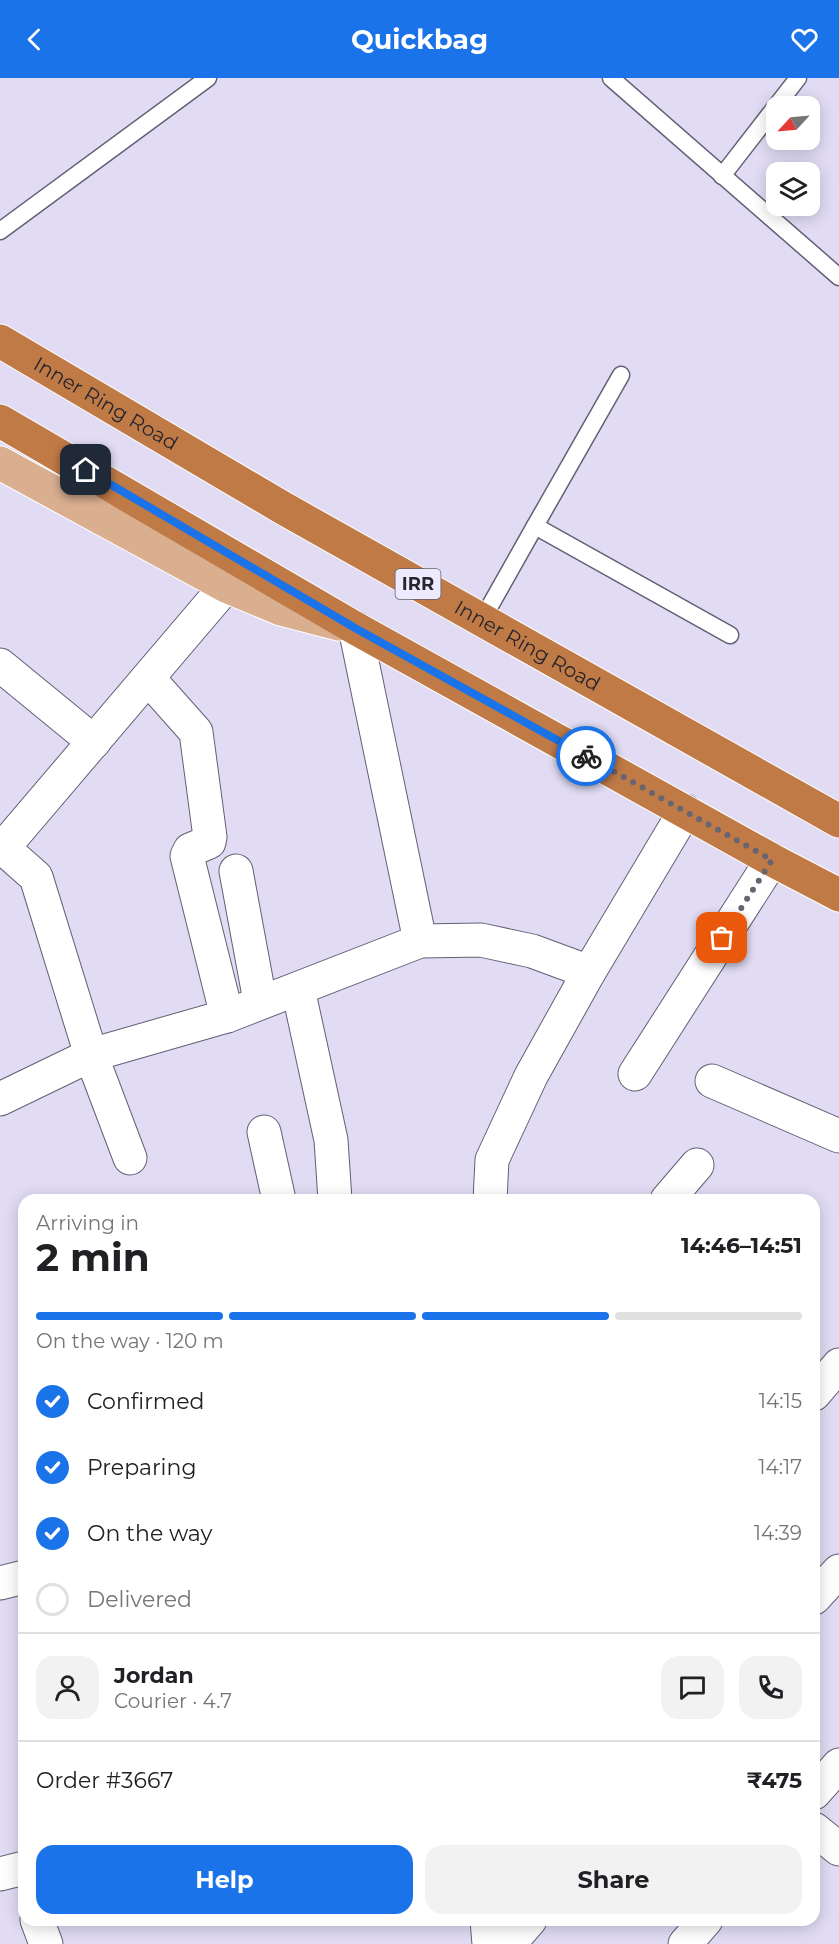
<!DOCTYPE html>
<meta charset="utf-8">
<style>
:root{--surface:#fff;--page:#f2f2f2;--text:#202124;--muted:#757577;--line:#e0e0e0;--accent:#1a73e8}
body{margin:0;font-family:Montserrat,sans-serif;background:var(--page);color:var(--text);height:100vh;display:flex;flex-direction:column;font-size:22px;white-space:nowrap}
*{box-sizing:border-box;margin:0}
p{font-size:20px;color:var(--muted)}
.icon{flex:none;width:33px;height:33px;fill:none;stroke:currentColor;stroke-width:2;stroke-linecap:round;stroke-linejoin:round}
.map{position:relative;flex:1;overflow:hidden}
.sheet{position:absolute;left:18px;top:1116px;width:802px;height:732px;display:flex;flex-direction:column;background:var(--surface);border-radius:18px;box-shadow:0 3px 15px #0003}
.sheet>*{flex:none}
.needle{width:39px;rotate:244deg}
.tools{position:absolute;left:766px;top:18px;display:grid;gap:12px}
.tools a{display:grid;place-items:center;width:54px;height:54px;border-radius:12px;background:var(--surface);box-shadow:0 3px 15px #0003;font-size:30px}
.pin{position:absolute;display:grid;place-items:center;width:51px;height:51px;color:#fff;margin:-26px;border-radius:12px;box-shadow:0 3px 9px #0006}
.courier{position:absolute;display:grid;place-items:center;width:60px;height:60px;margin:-30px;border:4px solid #1a73e8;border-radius:50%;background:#fff;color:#222;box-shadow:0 2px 8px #0007}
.summary em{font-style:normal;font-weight:700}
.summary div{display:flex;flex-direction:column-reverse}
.summary{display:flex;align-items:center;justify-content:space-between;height:102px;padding:0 18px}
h1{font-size:39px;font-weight:700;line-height:45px}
.bar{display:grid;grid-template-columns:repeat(4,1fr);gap:9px 6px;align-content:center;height:72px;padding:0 18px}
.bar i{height:8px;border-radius:4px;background:var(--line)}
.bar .active{background:var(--accent)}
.bar p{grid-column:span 4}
.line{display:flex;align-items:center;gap:15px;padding:0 18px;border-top:2px solid var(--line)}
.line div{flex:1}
.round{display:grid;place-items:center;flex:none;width:63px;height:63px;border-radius:18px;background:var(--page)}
ol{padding:0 18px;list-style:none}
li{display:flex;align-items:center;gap:18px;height:66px}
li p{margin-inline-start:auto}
li .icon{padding:6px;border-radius:50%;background:var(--accent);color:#fff;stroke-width:4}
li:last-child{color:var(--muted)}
li i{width:33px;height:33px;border:3px solid var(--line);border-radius:50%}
.primary-button{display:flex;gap:12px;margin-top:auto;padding:12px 18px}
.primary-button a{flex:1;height:69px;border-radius:18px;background:var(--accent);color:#fff;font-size:24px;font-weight:700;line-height:69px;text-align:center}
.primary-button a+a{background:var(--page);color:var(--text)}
header{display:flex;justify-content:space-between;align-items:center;height:78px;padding:0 18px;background:var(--accent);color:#fff;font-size:27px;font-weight:700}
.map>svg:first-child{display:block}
</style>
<header><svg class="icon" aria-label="back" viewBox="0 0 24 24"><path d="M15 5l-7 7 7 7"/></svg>Quickbag<svg class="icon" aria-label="heart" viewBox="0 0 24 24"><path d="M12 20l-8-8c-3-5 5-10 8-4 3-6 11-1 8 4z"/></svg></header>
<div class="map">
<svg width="839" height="1866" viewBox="0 0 839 1866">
<rect width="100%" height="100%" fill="#e1dcf4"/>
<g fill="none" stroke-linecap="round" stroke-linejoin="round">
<defs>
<g id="lane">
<polyline points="611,0 839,199"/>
<polyline points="722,98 798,0"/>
<polyline points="0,153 208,0"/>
<polyline points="621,297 535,448 730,557"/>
<polyline points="482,542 535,448"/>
</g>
<g id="street">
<polyline points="355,550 420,863"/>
<polyline points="0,587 94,664"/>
<polyline points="148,600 196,654 210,759 209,764 190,772 187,778 227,938"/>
<polyline points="0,768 3,770 226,508"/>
<polyline points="3,770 36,799 91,977 130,1080"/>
<polyline points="236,793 260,923"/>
<polyline points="298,911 331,1062 335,1122"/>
<polyline points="635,996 772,782"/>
<polyline points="712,1003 839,1058"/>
<polyline points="0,1021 91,977 227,938 420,863 481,862 532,873 589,894"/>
<polyline points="264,1054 279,1122"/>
<polyline points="490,1122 492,1082 531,998 589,894 685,733"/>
<polyline points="667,1122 697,1087"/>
<polyline points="814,1316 839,1287"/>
<polyline points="0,1505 24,1499"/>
<polyline points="814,1520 839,1493"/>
<polyline points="814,1715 839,1687"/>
<polyline points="814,1751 839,1771"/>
<polyline points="0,1796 24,1790"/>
<polyline points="37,1842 46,1866"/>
<polyline points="487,1842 489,1866"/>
<polyline points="509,1866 530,1842"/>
<polyline points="685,1866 706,1842"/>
</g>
<polyline id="primary" points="0,385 226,508 281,531 339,546"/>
<g id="highway">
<path id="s1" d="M0,263L283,430L839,743"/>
<polyline points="0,343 355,550 772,782 839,817"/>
</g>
</defs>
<!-- lane casing -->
<use href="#lane" stroke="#635f74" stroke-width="19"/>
<!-- street casing -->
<use href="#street" stroke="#635f74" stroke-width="35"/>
<!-- primary casing -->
<use href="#primary" stroke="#fff" stroke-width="35"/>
<!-- highway casing -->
<use href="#highway" stroke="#fff" stroke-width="35"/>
<!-- lane -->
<use href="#lane" stroke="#fff" stroke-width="16"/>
<!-- street -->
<use href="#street" stroke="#fff" stroke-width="33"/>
<!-- primary -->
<use href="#primary" stroke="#d9af90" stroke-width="33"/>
<!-- highway -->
<use href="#highway" stroke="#bf7a46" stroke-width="33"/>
</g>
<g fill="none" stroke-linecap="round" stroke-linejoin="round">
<!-- done -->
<polyline stroke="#686573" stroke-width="6" stroke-dasharray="0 10.8" points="586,678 772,782 722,860"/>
<!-- route -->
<polyline stroke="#1a73e8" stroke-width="8" points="86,392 355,550 586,678"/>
</g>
<g text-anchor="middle" stroke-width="5" stroke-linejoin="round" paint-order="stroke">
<!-- shield labels -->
<rect fill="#eeeafe" stroke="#63606c" stroke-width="1.5" x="395.5" y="491" width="45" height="30" rx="4.5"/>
<g font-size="18" font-weight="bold" fill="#27252e">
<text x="418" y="512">IRR</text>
</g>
<!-- street labels -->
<g font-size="20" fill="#27252e" stroke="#eeeafe">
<text dy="7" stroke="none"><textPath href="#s1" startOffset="123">Inner Ring Road</textPath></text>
<text dy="7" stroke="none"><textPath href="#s1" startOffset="609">Inner Ring Road</textPath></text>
</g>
</g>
</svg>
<div class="tools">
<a><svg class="needle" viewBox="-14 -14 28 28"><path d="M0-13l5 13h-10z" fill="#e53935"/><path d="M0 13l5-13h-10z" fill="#757577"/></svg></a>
<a><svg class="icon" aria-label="layers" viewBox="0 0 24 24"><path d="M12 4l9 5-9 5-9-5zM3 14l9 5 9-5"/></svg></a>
</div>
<div class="pin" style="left:722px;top:860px;background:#ea580c"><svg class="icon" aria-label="bag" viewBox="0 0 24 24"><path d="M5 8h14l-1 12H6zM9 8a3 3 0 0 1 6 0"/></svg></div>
<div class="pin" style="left:86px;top:392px;background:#1f2937"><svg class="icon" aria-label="home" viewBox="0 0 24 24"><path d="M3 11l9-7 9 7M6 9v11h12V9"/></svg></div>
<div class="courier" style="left:586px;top:678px"><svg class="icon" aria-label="bike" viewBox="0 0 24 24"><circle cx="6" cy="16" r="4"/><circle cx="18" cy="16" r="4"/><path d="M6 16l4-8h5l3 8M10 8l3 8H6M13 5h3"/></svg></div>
<section class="sheet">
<div class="summary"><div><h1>2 min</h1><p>Arriving in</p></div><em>14:46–14:51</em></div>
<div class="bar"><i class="active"></i><i class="active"></i><i class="active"></i><i></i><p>On the way · 120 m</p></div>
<ol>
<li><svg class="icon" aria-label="check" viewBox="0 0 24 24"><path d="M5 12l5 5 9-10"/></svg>Confirmed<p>14:15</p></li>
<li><svg class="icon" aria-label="check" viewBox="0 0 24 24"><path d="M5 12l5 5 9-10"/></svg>Preparing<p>14:17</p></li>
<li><svg class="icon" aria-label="check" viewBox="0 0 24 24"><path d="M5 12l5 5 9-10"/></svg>On the way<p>14:39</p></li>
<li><i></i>Delivered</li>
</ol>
<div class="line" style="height:108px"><a class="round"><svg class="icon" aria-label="person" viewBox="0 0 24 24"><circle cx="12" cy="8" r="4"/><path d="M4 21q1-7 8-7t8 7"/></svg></a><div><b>Jordan</b><p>Courier · 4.7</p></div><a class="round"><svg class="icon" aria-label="chat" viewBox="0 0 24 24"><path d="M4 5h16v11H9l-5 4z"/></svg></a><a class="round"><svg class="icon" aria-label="phone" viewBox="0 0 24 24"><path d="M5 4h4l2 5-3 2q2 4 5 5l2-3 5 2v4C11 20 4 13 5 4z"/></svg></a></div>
<div class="line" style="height:78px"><div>Order #3667</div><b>₹475</b></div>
<div class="primary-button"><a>Help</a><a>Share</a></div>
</section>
</div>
